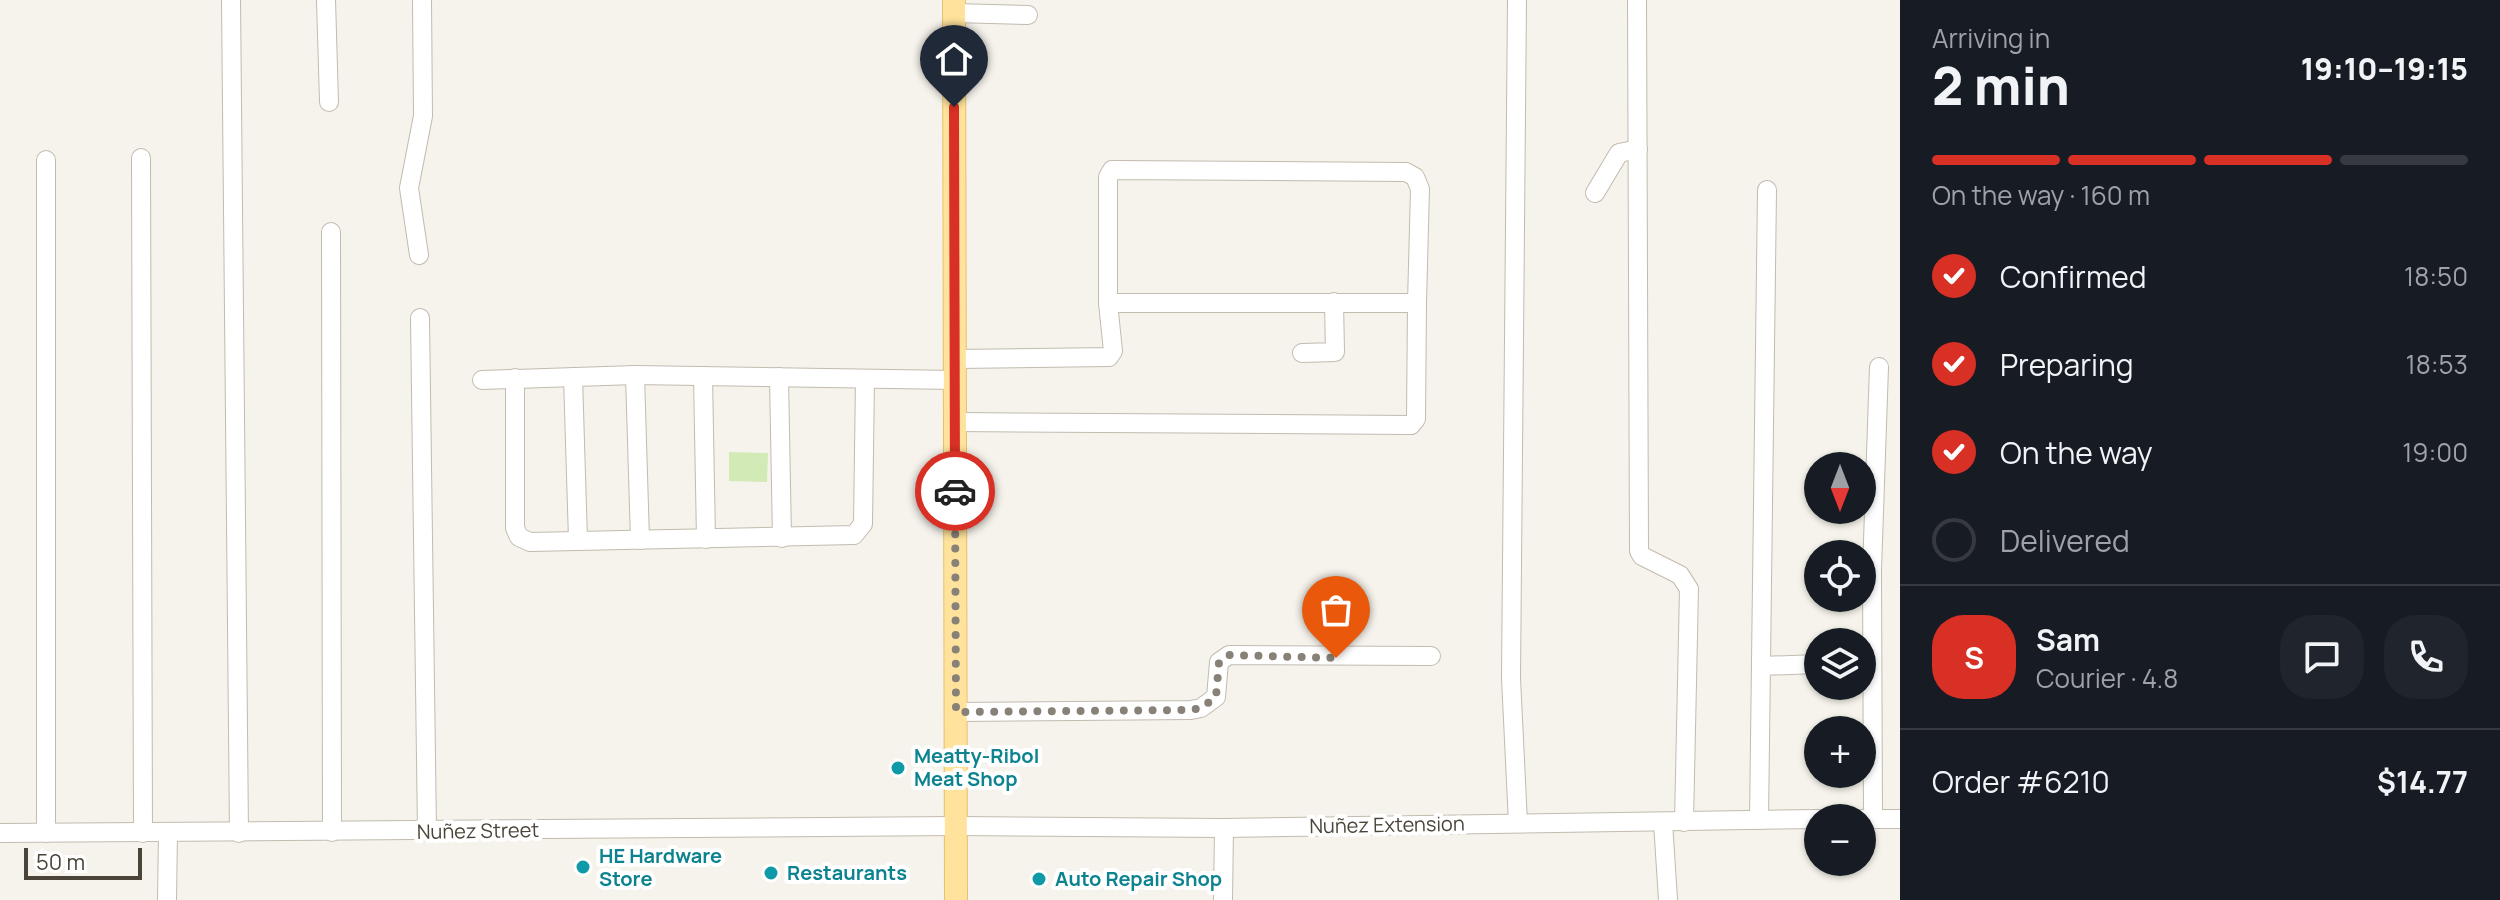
<!DOCTYPE html>
<meta charset="utf-8">
<style>
:root{--surface:#171b24;--page:#20242c;--text:#f1f3f6;--muted:#9ea1a6;--line:#363941;--accent:#d93025}
body{margin:0;font-family:Manrope,sans-serif;background:var(--page);color:var(--text);height:100vh;display:flex;flex-direction:column;font-size:30px;white-space:nowrap}
*{box-sizing:border-box;margin:0}
p{font-size:26px;color:var(--muted)}
.icon{flex:none;width:44px;height:44px;fill:none;stroke:currentColor;stroke-width:2;stroke-linecap:round;stroke-linejoin:round}
.map{position:relative;flex:1;overflow:hidden}
.details{display:flex;flex-direction:column;background:var(--surface);width:600px}
.details>*{flex:none}
.needle{width:52px;rotate:180deg}
.controls{position:absolute;left:1804px;top:452px;display:grid;gap:16px}
.controls a{display:grid;place-items:center;width:72px;height:72px;border-radius:50%;background:var(--surface);box-shadow:0 2px 6px #0004;font-size:40px}
.scale{position:absolute;left:24px;bottom:20px;width:118px;box-sizing:border-box;padding-left:8px;border:4px solid #4b4439;border-top:0;font-size:22px;line-height:28px;white-space:nowrap;color:#4b4439;-webkit-text-stroke:6px #fff;paint-order:stroke}
.pin{position:absolute;display:grid;place-items:center;width:68px;height:68px;color:#fff;margin:-82px -34px;border-radius:50% 50% 50% 0;rotate:-45deg;box-shadow:0 0 8px #0007}
.pin .icon{rotate:45deg}
.courier{position:absolute;display:grid;place-items:center;width:80px;height:80px;margin:-40px;border:6px solid #d93025;border-radius:50%;background:#fff;color:#222;box-shadow:0 2px 10px #0007}
.head em{font-style:normal;font-weight:800}
.head div{display:flex;flex-direction:column-reverse}
.head{display:flex;align-items:center;justify-content:space-between;height:136px;padding:0 32px}
h1{font-size:52px;font-weight:800;line-height:60px}
.bar{display:grid;grid-template-columns:repeat(4,1fr);gap:12px 8px;align-content:center;height:96px;padding:0 32px}
.bar i{height:10px;border-radius:6px;background:var(--line)}
.bar .active{background:var(--accent)}
.bar p{grid-column:span 4}
.line{display:flex;align-items:center;gap:20px;padding:0 32px;border-top:2px solid var(--line)}
.line div{flex:1}
.round{display:grid;place-items:center;flex:none;width:84px;height:84px;border-radius:32px;background:var(--page)}
ol{padding:0 32px;list-style:none}
li{display:flex;align-items:center;gap:24px;height:88px}
li p{margin-inline-start:auto}
li .icon{padding:8px;border-radius:50%;background:var(--accent);color:#fff;stroke-width:4}
li:last-child{color:var(--muted)}
li i{width:44px;height:44px;border:4px solid var(--line);border-radius:50%}
main{display:flex;flex:1;min-height:0}
.map>svg:first-child{display:block}
</style>
<main>
<div class="map">
<svg width="1900" height="900" viewBox="0 0 1900 900">
<rect width="100%" height="100%" fill="#f6f3ec"/>
<!-- green -->
<polygon fill="#d2eab5" points="729,452 768,453 767,482 729,481"/>
<g fill="none" stroke-linecap="round" stroke-linejoin="round">
<defs>
<g id="minor">
<polyline points="231,0 239,833"/>
<polyline points="326,0 329,102"/>
<polyline points="1517,0 1511,678 1518,823"/>
<polyline points="1637,0 1639,551 1642,556 1680,575 1689,589 1684,822"/>
<polyline points="954,13 1028,15"/>
<polyline points="141,158 143,833"/>
<polyline points="1595,193 1619,153 1638,149"/>
<polyline points="331,232 332,832"/>
<polyline points="419,255 409,188 423,116 422,0"/>
<polyline points="1108,303 1108,177 1112,170 1406,172 1415,177 1420,189 1417,303"/>
<polyline points="420,318 427,832"/>
<polyline points="1302,353 1335,352 1334,302"/>
<polyline points="955,359 1109,357 1113,351 1108,303 1417,303 1416,419 1411,425 955,422"/>
<polyline points="635,375 640,540"/>
<polyline points="703,376 706,539"/>
<polyline points="573,377 578,540"/>
<polyline points="779,377 782,538"/>
<polyline points="515,378 515,528 519,537 530,542 854,535 863,524 865,379"/>
<polyline points="482,380 635,375 955,380"/>
<polyline points="1761,666 1818,664"/>
<polyline points="956,712 1191,710 1201,708 1216,697 1219,662 1229,655 1431,656"/>
<polyline points="1862,819 1900,819"/>
<polyline points="1873,819 1872,570 1879,367"/>
<polyline points="1759,820 1767,190"/>
<polyline points="1663,822 1668,900"/>
<polyline points="0,833 956,826 1224,828 1818,819"/>
<polyline points="46,833 46,160"/>
<polyline points="167,900 168,833"/>
<polyline points="1223,900 1224,828"/>
</g>
<polyline id="major" points="954,0 956,900"/>
</defs>
<!-- minor casing -->
<use href="#minor" stroke="#c2bbae" stroke-width="20"/>
<!-- major casing -->
<use href="#major" stroke="#e6c16a" stroke-width="24"/>
<!-- minor -->
<use href="#minor" stroke="#fff" stroke-width="18"/>
<!-- major -->
<use href="#major" stroke="#ffe39c" stroke-width="22"/>
</g>
<g fill="none" stroke-linecap="round" stroke-linejoin="round">
<!-- done -->
<polyline stroke="#878178" stroke-width="8" stroke-dasharray="0 14.4" points="955,491 956,712 1191,710 1201,708 1216,697 1219,662 1229,655 1336,658"/>
<!-- route -->
<polyline stroke="#d93025" stroke-width="10" points="954,107 955,491"/>
</g>
<!-- markers -->
<g fill="#0f9aa8" stroke="#fff" stroke-width="3">
<circle cx="898" cy="768" r="8"/>
<circle cx="583" cy="867" r="8"/>
<circle cx="771" cy="873" r="8"/>
<circle cx="1039" cy="879" r="8"/>
</g>
<g text-anchor="middle" stroke-width="8" stroke-linejoin="round" paint-order="stroke">
<!-- culture labels -->
<g font-size="20" font-weight="bold" fill="#0d838f" stroke="#fff" text-anchor="start">
<text x="914" y="763">Meatty-Ribol<tspan x="914" dy="23">Meat Shop</tspan></text>
<text x="599" y="863">HE Hardware<tspan x="599" dy="23">Store</tspan></text>
<text x="787" y="880">Restaurants</text>
<text x="1055" y="886">Auto Repair Shop</text>
</g>
<!-- street labels -->
<g font-size="20" fill="#4b4439" stroke="#fff">
<text transform="translate(1387 825) rotate(-1)" y="7">Nuñez Extension</text>
<text transform="translate(478 831) rotate(-1)" y="7">Nuñez Street</text>
</g>
</g>
</svg>
<div class="controls">
<a><svg class="needle" viewBox="-14 -14 28 28"><path d="M0-13l5 13h-10z" fill="#e53935"/><path d="M0 13l5-13h-10z" fill="#9ea1a6"/></svg></a>
<a><svg class="icon" aria-label="locate" viewBox="0 0 24 24"><circle cx="12" cy="12" r="6"/><path d="M12 2v4M12 18v4M2 12h4M18 12h4"/></svg></a>
<a><svg class="icon" aria-label="layers" viewBox="0 0 24 24"><path d="M12 4l9 5-9 5-9-5zM3 14l9 5 9-5"/></svg></a>
<a>+</a>
<a>−</a>
</div>
<div class="scale">50 m</div>
<div class="pin" style="left:1336px;top:658px;background:#ea580c"><svg class="icon" aria-label="bag" viewBox="0 0 24 24"><path d="M5 8h14l-1 12H6zM9 8a3 3 0 0 1 6 0"/></svg></div>
<div class="pin" style="left:954px;top:107px;background:#1f2937"><svg class="icon" aria-label="home" viewBox="0 0 24 24"><path d="M3 11l9-7 9 7M6 9v11h12V9"/></svg></div>
<div class="courier" style="left:955px;top:491px"><svg class="icon" aria-label="car" viewBox="0 0 24 24"><path d="M5 17H2v-5l4-1 3-4h7l3 4 3 1v5h-3M9 17h6M6 11h13"/><circle cx="7" cy="17" r="2"/><circle cx="17" cy="17" r="2"/></svg></div>
</div>
<section class="details">
<div class="head"><div><h1>2 min</h1><p>Arriving in</p></div><em>19:10–19:15</em></div>
<div class="bar"><i class="active"></i><i class="active"></i><i class="active"></i><i></i><p>On the way · 160 m</p></div>
<ol>
<li><svg class="icon" aria-label="check" viewBox="0 0 24 24"><path d="M5 12l5 5 9-10"/></svg>Confirmed<p>18:50</p></li>
<li><svg class="icon" aria-label="check" viewBox="0 0 24 24"><path d="M5 12l5 5 9-10"/></svg>Preparing<p>18:53</p></li>
<li><svg class="icon" aria-label="check" viewBox="0 0 24 24"><path d="M5 12l5 5 9-10"/></svg>On the way<p>19:00</p></li>
<li><i></i>Delivered</li>
</ol>
<div class="line" style="height:144px"><b class="round" style="background:var(--accent);color:#fff">S</b><div><b>Sam</b><p>Courier · 4.8</p></div><a class="round"><svg class="icon" aria-label="chat" viewBox="0 0 24 24"><path d="M4 5h16v11H9l-5 4z"/></svg></a><a class="round"><svg class="icon" aria-label="phone" viewBox="0 0 24 24"><path d="M5 4h4l2 5-3 2q2 4 5 5l2-3 5 2v4C11 20 4 13 5 4z"/></svg></a></div>
<div class="line" style="height:104px"><div>Order #6210</div><b>$14.77</b></div>
</section>
</main>
